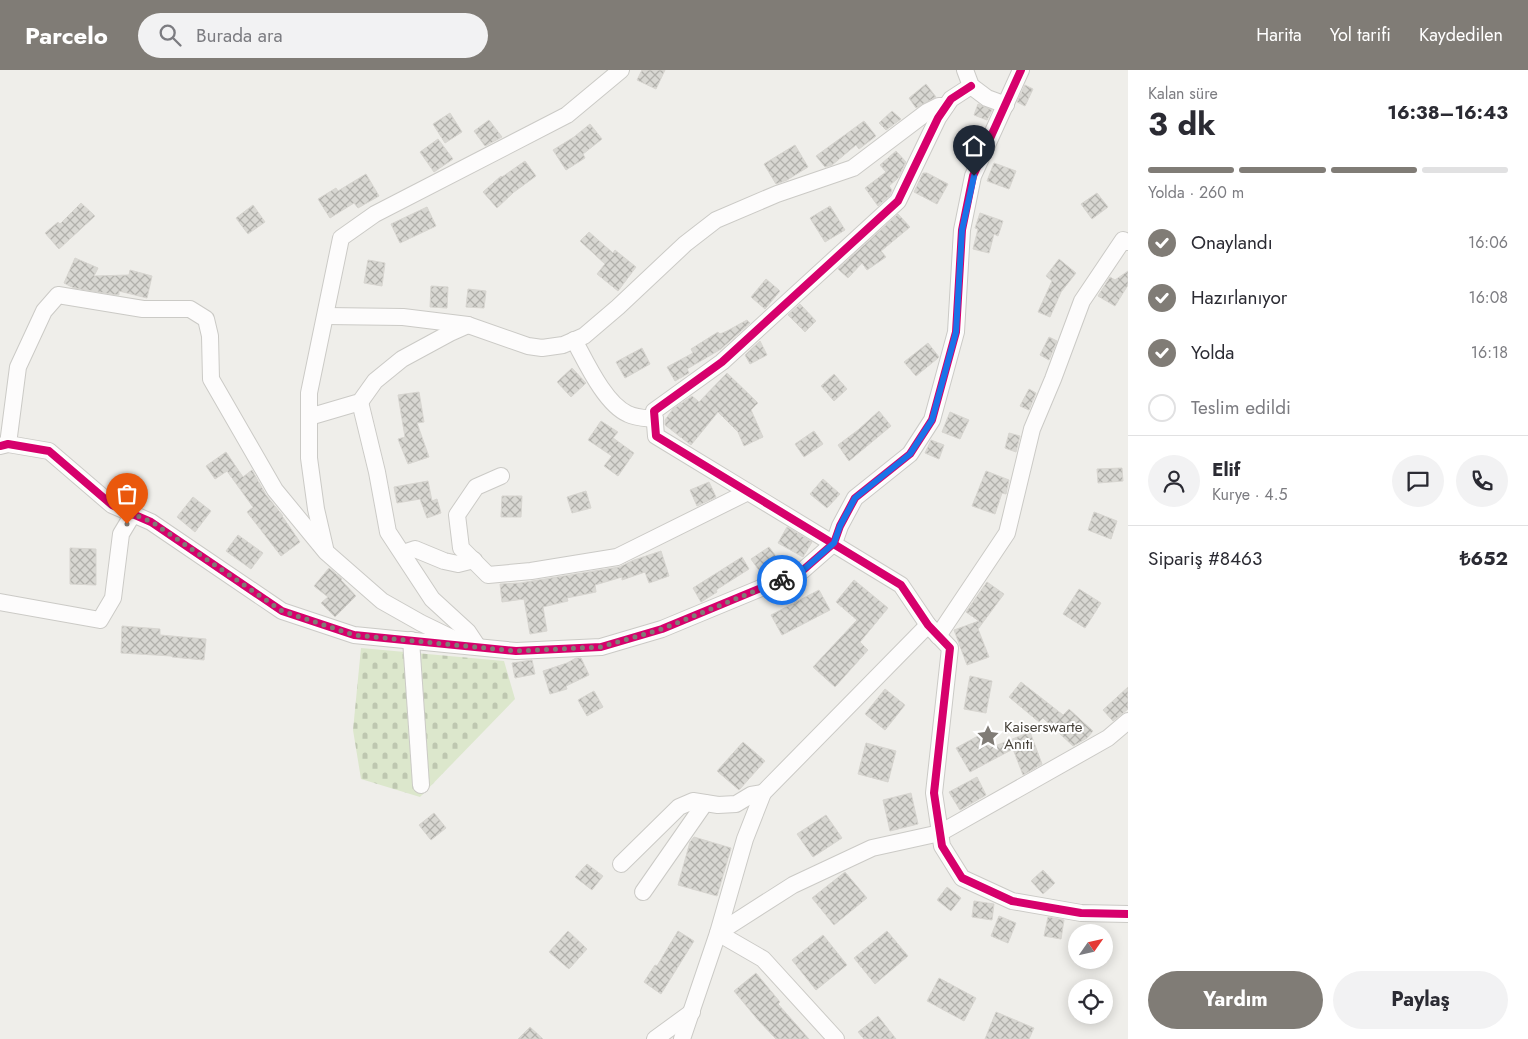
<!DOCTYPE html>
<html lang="tr">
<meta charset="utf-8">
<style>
:root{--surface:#fff;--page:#f2f2f3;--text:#2b2b33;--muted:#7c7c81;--line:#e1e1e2;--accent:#807c76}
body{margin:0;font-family:Jost,sans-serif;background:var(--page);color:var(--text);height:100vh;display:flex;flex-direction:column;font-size:19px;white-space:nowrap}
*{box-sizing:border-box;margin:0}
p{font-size:16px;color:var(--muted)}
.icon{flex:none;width:28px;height:28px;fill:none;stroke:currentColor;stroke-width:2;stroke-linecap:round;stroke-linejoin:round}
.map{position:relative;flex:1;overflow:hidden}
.sheet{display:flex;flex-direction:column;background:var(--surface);width:400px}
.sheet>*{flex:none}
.needle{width:32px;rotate:56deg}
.buttons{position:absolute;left:1068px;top:854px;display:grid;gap:10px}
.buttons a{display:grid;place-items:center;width:45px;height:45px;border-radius:50%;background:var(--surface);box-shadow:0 2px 12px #0003;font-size:25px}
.pin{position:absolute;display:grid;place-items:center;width:42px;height:42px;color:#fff;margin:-51px -21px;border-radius:50% 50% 50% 0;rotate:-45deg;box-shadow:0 0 5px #0007}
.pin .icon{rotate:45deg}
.courier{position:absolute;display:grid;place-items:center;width:50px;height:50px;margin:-25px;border:4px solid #1a73e8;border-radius:50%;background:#fff;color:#222;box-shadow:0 1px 6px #0007}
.overview em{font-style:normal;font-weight:700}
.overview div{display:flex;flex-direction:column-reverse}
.overview{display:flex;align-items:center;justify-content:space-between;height:85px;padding:0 20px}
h1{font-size:32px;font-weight:700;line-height:38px}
.bar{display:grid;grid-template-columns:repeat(4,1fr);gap:8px 5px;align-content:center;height:60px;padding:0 20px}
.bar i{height:6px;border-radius:4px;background:var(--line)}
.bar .on{background:var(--accent)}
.bar p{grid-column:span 4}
.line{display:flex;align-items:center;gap:12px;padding:0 20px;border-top:1px solid var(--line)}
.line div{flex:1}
.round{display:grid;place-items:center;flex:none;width:52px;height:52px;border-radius:26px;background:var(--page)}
ol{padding:0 20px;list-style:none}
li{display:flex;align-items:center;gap:15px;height:55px}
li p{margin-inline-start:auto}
li .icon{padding:5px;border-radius:50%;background:var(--accent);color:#fff;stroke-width:4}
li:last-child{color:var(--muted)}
li i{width:28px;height:28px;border:2px solid var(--line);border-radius:50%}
.button{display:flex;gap:10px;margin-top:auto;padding:10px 20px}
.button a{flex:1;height:58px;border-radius:30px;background:var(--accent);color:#fff;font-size:20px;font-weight:700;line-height:58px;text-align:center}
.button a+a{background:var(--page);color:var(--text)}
header{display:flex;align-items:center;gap:30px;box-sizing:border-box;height:70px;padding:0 25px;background:var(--accent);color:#fff}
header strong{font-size:24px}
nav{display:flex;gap:28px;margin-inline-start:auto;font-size:18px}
.search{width:350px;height:45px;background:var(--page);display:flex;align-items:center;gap:12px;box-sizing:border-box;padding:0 18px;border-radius:28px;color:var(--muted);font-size:19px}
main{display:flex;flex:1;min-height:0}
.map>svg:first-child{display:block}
</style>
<header>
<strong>Parcelo</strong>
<div class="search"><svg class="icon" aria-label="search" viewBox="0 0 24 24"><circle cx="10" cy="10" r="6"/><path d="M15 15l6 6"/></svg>Burada ara</div>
<nav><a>Harita</a><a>Yol tarifi</a><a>Kaydedilen</a></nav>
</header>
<main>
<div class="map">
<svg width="1128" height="969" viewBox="0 0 1128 969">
<defs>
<pattern id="cemetery-stones" width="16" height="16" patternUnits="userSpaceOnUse" patternTransform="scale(1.25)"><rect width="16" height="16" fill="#dce7cc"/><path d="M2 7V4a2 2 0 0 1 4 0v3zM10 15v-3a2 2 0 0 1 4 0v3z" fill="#bec7b0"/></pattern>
<pattern id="building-cross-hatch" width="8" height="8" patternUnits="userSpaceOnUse" patternTransform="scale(1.25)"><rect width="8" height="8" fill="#d8d7d2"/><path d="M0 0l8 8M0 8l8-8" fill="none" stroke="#b1b0ab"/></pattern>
</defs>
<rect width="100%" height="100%" fill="#efeeea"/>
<!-- cemetery -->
<polygon fill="url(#cemetery-stones)" points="361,578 504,591 515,629 420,727 361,709 353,660"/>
<!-- building -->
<g fill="url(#building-cross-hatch)" stroke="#d7d5d0">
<polygon points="642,0 665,0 656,19 637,10"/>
<polygon points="926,14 936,27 916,38 909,28"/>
<polygon points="1025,15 1033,19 1025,36 1017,32"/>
<polygon points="978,34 992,40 987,50 974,45"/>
<polygon points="892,41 901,49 886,60 879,53"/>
<polygon points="450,43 462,62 445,73 433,54"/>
<polygon points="489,50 502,67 485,76 474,61"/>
<polygon points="864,51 876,66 859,79 856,75 832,95 825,97 816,86"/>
<polygon points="590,54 602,69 583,84 585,88 566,100 553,80 574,67"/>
<polygon points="438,69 453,89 434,102 420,82"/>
<polygon points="795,75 808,97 787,110 776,114 764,94"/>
<polygon points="896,81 906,92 898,108 889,116 892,120 890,125 878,136 865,118 886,102 880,95"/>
<polygon points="525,91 536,106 514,122 497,138 483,122 501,106 502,107"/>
<polygon points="994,93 1016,101 1009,119 987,111"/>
<polygon points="923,103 927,103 948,114 937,134 914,122"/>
<polygon points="366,104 379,126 358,138 354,133 330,148 318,129 336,118 338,121"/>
<polygon points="1097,123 1108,137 1092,149 1081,134"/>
<polygon points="81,133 95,146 59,179 45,163 58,152 60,154"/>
<polygon points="253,135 265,152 248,164 236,148"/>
<polygon points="830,136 845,160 825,172 810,148"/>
<polygon points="427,137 436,156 400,173 391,154"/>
<polygon points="980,143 1003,151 998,166 994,164 989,183 973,179 978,159 975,158"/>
<polygon points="898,144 910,157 881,181 886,187 867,200 862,193 848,208 838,199"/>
<polygon points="589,162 613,183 615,180 636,197 618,221 597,204 605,194 580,171"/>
<polygon points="75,188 98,198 94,206 129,205 130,200 152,206 147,228 119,221 119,225 117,225 74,218 64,213"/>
<polygon points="1059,189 1076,203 1061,222 1050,247 1038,242 1052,211 1046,206"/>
<polygon points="368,190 385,193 382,216 364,213"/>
<polygon points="1128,201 1128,215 1115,236 1098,226 1110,207 1115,210"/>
<polygon points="766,209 780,221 765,239 751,227"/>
<polygon points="431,216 448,217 447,238 430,237"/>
<polygon points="468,219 486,221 484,238 466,237"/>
<polygon points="800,234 816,251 805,262 788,245"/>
<polygon points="747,250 750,253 721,279 687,299 689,303 675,311 667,297 693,283 691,279 718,262 720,264 727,261"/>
<polygon points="1049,267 1057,271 1049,290 1040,285"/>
<polygon points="760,271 767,285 750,294 745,285"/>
<polygon points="928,273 939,287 938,288 916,306 904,292"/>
<polygon points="642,278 650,294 625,308 616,292"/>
<polygon points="572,298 586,313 571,327 557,312"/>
<polygon points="727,303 758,333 751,340 763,367 744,376 738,362 718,342 691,375 665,355 665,350 673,339 692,326 699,332"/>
<polygon points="834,304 847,319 834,331 821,316"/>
<polygon points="1029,319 1036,323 1029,340 1020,336"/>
<polygon points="419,322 424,352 417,353 429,387 408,394 398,369 405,367 398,325"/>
<polygon points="879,341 891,356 849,391 838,375 858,360"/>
<polygon points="950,342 969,350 960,369 942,362"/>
<polygon points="601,351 618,362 613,368 634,383 618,406 604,396 612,386 588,370"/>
<polygon points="814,361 823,374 804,387 795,374"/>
<polygon points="1009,363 1020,366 1016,382 1005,378"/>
<polygon points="931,370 944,375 939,389 925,383"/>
<polygon points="226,382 243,407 252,400 266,425 283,446 282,446 300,472 281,486 247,442 253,437 227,401 215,409 206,396"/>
<polygon points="1122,398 1123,411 1098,413 1097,399"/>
<polygon points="986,401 1009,410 1006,424 1002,423 995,444 972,436"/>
<polygon points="823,409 840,424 827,438 810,424"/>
<polygon points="428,411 432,431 437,429 441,443 427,448 420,429 397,433 394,417"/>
<polygon points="709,412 716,427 697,436 690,420"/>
<polygon points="586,421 591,438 572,443 567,427"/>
<polygon points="502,426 522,426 521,447 501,447"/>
<polygon points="193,427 211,441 195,462 177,447"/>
<polygon points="1094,442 1117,451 1111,469 1088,460"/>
<polygon points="787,457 812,472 803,487 778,473"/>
<polygon points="238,465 263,483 251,499 226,481"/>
<polygon points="769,477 782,494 763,506 751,489"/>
<polygon points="70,478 96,479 96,515 70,514"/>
<polygon points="661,481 669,506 649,513 645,502 622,510 622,507 595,515 596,522 567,528 568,531 543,537 547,561 530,564 524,529 502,532 500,514 520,513 619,497 634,490"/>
<polygon points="742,487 749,499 716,520 717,522 701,532 693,518"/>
<polygon points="329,498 342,509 341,510 356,526 335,547 321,533 328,527 314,516"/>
<polygon points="854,510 888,538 860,572 868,580 835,617 813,597 857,550 836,532"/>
<polygon points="987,512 1004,524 978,559 989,587 967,595 954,560 979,551 966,542"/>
<polygon points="1079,519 1101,533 1085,558 1063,544"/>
<polygon points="819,520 830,540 782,565 771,545"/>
<polygon points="122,556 160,559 160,565 206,569 204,590 172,587 172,586 121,583"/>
<polygon points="576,588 581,588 589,605 566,616 567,619 550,624 543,601 567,593"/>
<polygon points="532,590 535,604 515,608 512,593"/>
<polygon points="970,606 992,611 986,643 964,639"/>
<polygon points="1021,612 1063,645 1069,639 1093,661 1087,668 1073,676 1043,648 1039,652 1009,627"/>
<polygon points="1128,617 1128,639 1113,651 1103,640"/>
<polygon points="885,619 905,635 885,660 865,644"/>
<polygon points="594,621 603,637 587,646 578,630"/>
<polygon points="987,661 995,676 1030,662 1042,694 1023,705 1013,679 970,702 956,678"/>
<polygon points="743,672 765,691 739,720 717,701"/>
<polygon points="866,673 896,681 888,712 858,704"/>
<polygon points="977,707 986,725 960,740 949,722"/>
<polygon points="911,723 918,754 890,761 883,730"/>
<polygon points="434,743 446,758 431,770 419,755"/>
<polygon points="826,745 842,768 813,787 797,764"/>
<polygon points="694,767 731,778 717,826 678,815 690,772"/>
<polygon points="587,794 603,806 592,820 575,807"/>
<polygon points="1043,800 1055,813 1043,824 1031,811"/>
<polygon points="845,802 867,828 834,855 812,828"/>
<polygon points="947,817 961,828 951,841 937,830"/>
<polygon points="974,831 994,834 992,850 972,847"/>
<polygon points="999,846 1016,853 1008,873 991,866"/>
<polygon points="1048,847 1064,850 1061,869 1044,866"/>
<polygon points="568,861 587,879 569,899 549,882"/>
<polygon points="678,861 694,871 661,924 644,912 655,895 657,896"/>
<polygon points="887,861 908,886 875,914 854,888"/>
<polygon points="823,865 847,895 816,920 792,890"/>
<polygon points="756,903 780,932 778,934 809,969 776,969 758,950 734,921"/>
<polygon points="939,908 976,928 964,951 927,931"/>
<polygon points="996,942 1034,958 1029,969 985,969"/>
<polygon points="878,946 896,969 864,969 858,962"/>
<polygon points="530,957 543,969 518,969"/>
</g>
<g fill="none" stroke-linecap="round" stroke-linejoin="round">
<defs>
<g id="minor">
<polyline points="965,0 971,16 987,28 1006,35"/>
<polyline points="971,16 951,29 938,48 898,131 722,292 654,341 656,366 901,515 928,555 950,578 934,723 942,776 962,808 1012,831 1081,843 1128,844"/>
<polyline points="326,246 403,247 468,255 528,276 542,278 563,275 584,266 618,237 685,174 716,150 777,124 853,98 927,42 939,36 946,36"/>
<path d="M574,270C586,292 605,334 628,344C636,348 646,348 655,349"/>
<polyline points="360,332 377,402 388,462 432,529 468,562 478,577"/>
<polyline points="309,347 360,332 375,311 402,289 450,263 468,255"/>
<polyline points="8,374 18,297 44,241 58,225 143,239 190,239 206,249 210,266 211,309 275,420 326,482 382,531 421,553 456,570"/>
<polyline points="0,376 8,374 49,381 112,435 151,452 282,541 354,565 516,581 601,577 662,559 802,501 834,473 840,456 855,428 910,384 932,350 956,262 962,160 973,106 1021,0"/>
<polyline points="501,406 476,417 457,445 461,478 488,505 531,501 617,487 748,422"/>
<polyline points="325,478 316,439 309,388 309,323 341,168 375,144 567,45 621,0"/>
<polyline points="403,483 415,479 444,491 458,494 474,490"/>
<polyline points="0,532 100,550 113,528 121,464 133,444"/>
<polyline points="938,566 1007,463 1032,359 1053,309 1082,231 1123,170 1128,172"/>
<polyline points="411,570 421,715"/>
<polyline points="621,794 679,737 693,731 718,735 736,734 751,725 763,723"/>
<polyline points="643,822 705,733"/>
<polyline points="655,969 692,942"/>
<polyline points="682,969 718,863 793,815 872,778 940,763 1108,668 1128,651"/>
<polyline points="836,969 763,889 718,863 745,769 763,723 928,555"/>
</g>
</defs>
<!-- minor casing -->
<use href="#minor" stroke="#cbcac6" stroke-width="18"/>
<!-- minor -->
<use href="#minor" stroke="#fdfcfc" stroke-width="16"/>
<defs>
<g id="cycleway">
<polyline points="971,16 951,29 938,48 898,131 722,292 654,341 656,366 901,515 928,555 950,578 934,723 942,776 962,808 1012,831 1081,843 1128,844"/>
<polyline points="0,376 8,374 49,381 112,435 151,452 282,541 354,565 516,581 601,577 662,559 802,501 834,473 840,456 855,428 910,384 932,350 956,262 962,160 973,106 1021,0"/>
</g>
</defs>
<!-- cycleway casing -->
<use href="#cycleway" stroke="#fff" stroke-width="11"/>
<!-- cycleway -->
<use href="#cycleway" stroke="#d6006c" stroke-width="8"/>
</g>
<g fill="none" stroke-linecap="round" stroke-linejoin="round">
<!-- done -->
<polyline stroke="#807c76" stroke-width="5" stroke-dasharray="0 9" points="127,454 133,444 152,452 282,541 354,565 516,581 601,577 662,559 782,510"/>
<!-- route -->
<polyline stroke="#1a73e8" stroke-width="6" points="782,510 802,501 834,473 840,456 855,428 910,384 932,350 956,262 962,160 974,106"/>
</g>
<!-- icons -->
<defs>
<symbol id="sight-bare" viewBox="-9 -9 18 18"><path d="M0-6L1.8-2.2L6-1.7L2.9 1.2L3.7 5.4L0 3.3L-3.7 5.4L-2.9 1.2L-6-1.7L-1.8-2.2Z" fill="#807c76" stroke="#fff" stroke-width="2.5" paint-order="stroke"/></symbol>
</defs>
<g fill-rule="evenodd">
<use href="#sight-bare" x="972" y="650" width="32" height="32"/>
</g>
<g text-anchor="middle" stroke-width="4" stroke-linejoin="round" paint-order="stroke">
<!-- poi labels -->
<g font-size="15" fill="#443f37" stroke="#fff" text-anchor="start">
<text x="1004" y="662">Kaiserswarte<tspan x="1004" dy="17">Anıtı</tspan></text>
</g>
</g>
</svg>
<div class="buttons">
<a><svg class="needle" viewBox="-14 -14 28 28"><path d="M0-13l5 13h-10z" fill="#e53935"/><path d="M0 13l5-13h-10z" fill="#7c7c81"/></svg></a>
<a><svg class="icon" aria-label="locate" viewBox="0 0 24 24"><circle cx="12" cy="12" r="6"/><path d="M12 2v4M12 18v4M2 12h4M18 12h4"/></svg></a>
</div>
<div class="pin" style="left:127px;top:454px;background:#ea580c"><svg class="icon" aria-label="bag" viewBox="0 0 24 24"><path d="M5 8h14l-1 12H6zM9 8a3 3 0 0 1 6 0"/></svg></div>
<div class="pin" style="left:974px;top:106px;background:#1f2937"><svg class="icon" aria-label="home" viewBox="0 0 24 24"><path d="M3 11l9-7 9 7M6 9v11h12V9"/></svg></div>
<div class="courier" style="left:782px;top:510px"><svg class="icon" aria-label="bike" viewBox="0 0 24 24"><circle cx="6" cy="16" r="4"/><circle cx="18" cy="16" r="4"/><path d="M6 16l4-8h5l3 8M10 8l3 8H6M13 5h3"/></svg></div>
</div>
<section class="sheet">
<div class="overview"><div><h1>3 dk</h1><p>Kalan süre</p></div><em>16:38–16:43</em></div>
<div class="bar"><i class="on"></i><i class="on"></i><i class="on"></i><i></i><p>Yolda · 260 m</p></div>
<ol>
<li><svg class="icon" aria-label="check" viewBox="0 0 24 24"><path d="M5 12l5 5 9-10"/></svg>Onaylandı<p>16:06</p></li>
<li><svg class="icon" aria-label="check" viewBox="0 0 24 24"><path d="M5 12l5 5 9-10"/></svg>Hazırlanıyor<p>16:08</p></li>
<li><svg class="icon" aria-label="check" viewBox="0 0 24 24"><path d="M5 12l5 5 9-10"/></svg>Yolda<p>16:18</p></li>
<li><i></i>Teslim edildi</li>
</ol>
<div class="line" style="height:90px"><a class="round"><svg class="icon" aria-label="person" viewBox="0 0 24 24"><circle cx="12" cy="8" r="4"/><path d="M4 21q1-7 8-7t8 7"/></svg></a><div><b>Elif</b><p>Kurye · 4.5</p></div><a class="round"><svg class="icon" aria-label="chat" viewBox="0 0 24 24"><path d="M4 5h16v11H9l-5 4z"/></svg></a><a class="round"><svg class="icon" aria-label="phone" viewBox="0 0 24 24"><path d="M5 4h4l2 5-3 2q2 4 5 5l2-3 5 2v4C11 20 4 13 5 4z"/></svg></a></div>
<div class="line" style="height:65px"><div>Sipariş #8463</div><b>₺652</b></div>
<div class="button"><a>Yardım</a><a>Paylaş</a></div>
</section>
</main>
